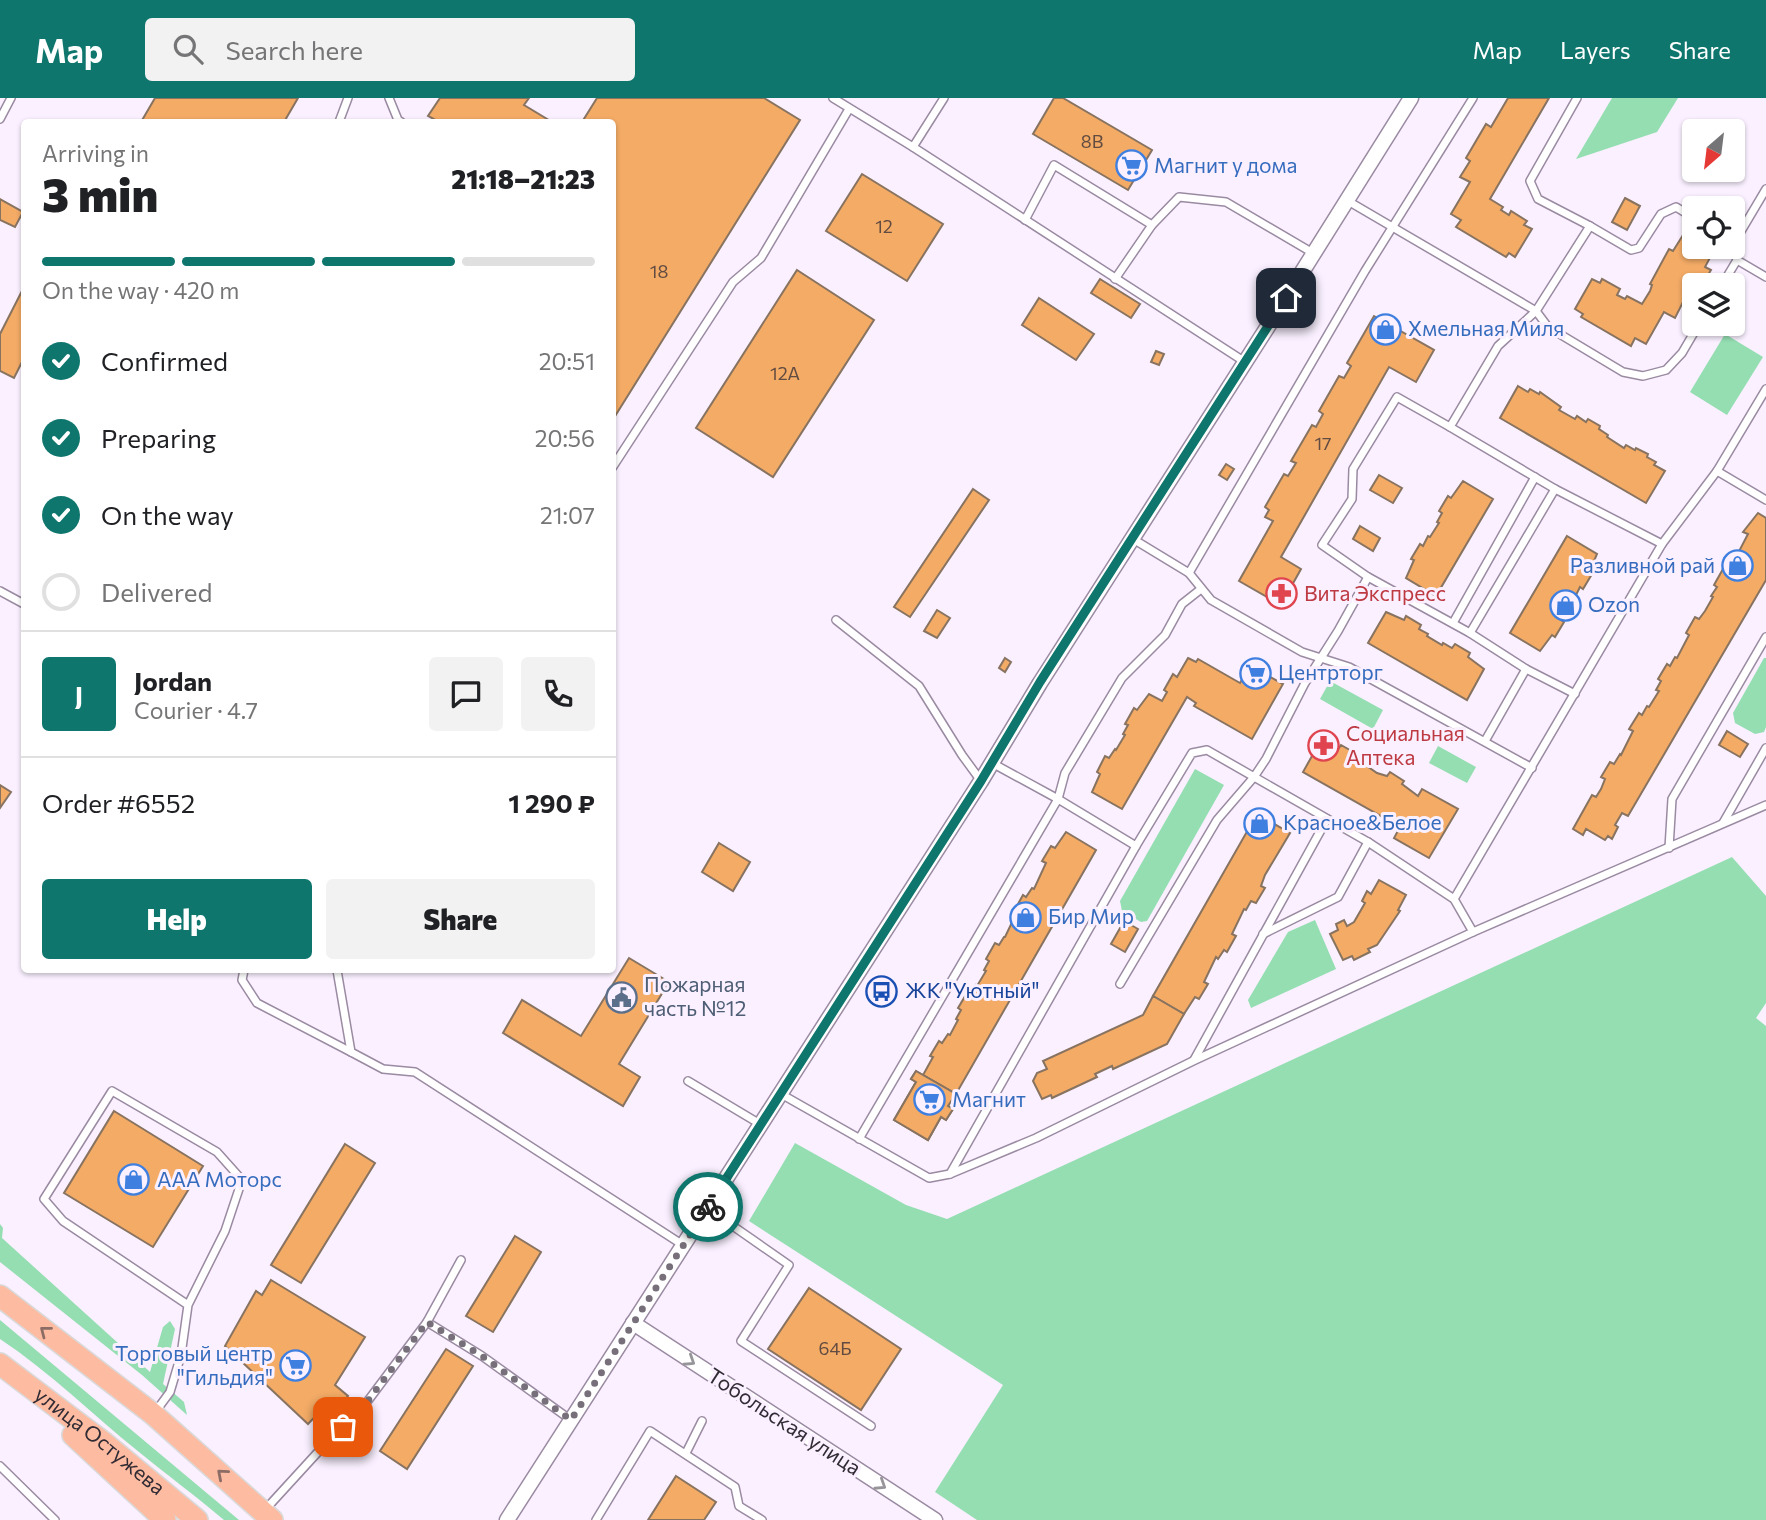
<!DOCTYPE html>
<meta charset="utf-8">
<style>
:root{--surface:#fff;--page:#f2f2f2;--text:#202124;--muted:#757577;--line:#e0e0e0;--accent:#0f766e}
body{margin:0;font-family:Commissioner,sans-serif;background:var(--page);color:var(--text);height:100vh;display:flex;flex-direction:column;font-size:26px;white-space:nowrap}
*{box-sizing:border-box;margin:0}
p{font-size:23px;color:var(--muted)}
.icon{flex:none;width:38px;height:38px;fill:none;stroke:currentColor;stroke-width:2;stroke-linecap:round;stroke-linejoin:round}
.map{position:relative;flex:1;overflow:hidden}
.sheet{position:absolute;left:21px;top:21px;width:595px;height:854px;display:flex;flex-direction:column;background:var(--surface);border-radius:7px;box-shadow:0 2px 5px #0004}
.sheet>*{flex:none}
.needle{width:46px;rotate:208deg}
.tools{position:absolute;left:1682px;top:21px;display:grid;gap:14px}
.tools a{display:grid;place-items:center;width:63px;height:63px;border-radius:7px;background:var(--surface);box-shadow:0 2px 5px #0004;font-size:35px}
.pin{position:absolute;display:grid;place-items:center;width:60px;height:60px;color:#fff;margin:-30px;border-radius:14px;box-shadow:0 4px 10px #0006}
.courier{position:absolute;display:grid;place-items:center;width:70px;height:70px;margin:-35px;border:5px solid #0f766e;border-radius:50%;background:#fff;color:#222;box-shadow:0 2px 9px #0007}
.head em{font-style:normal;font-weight:800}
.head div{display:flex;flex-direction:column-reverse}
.head{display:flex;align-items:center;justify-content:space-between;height:119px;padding:0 21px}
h1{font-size:46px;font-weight:800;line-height:52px}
.bar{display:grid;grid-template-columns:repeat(4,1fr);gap:10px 7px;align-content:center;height:84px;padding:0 21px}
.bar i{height:9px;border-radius:5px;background:var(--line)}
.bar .active{background:var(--accent)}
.bar p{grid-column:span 4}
.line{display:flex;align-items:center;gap:18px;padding:0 21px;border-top:2px solid var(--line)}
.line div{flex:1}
.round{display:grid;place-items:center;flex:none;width:74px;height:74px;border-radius:7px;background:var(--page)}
ol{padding:0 21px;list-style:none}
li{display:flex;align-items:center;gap:21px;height:77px}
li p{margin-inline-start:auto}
li .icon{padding:7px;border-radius:50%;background:var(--accent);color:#fff;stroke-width:4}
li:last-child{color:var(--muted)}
li i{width:38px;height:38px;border:4px solid var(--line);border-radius:50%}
.primary-button{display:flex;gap:14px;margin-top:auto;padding:14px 21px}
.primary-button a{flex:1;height:80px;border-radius:7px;background:var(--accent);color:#fff;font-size:28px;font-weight:800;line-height:80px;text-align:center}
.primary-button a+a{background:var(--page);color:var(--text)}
header{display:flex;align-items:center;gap:42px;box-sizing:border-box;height:98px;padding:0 35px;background:var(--accent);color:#fff}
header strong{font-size:33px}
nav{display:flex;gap:38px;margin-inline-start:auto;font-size:24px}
.search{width:490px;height:63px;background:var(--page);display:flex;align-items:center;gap:18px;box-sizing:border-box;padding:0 24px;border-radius:7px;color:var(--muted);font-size:26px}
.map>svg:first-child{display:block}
</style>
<header>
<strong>Map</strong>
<div class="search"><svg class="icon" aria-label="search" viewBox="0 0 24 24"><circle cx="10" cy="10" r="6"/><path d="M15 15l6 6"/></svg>Search here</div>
<nav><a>Map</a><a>Layers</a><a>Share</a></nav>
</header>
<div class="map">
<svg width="1766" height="1422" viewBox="0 0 1766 1422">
<rect width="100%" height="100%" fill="#faf0ff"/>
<!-- green -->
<g fill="#94deb2">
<polygon points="1612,0 1678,0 1657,34 1576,61"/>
<polygon points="1725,236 1763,259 1727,317 1690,294"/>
<polygon points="1764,560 1766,560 1766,629 1764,634 1755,636 1735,625 1733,615"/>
<polygon points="1330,583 1383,612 1373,631 1320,601"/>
<polygon points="1438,648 1476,669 1467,685 1429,665"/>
<polygon points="1195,671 1224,687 1147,823 1141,824 1122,813 1120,803"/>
<polygon points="1732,759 1766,798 1766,905 1756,920 1766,928 1766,1422 977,1422 935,1394 1003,1287 749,1123 795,1045 906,1107 947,1121"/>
<polygon points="1315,822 1336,871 1251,910 1248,902 1288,834"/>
<polygon points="0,1126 3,1130 2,1140 150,1274 163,1229 170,1223 175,1231 163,1286 184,1304 187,1317 142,1277 0,1164"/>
<path d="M0,1222L239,1422H224C196,1398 167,1377 139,1354C93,1317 50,1274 0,1241Z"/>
</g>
<!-- building -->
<g fill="#f3ab66" stroke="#887360" stroke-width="2">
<polygon points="155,0 298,0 284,24 141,24"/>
<polygon points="440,0 529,0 524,7 552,24 439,24 428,18"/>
<polygon points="597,0 764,0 800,22 612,323 612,24 582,24"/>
<polygon points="1054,0 1063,0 1152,52 1128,92 1033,36"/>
<polygon points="1508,0 1549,0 1490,101 1503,109 1501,112 1509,117 1511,113 1527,123 1524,127 1532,131 1515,159 1509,155 1506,159 1456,129 1461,122 1451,116 1470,84 1460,79 1470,63 1466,60 1486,26 1491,29"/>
<polygon points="862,76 943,126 907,183 826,133"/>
<polygon points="1625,100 1640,108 1627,132 1612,124"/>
<polygon points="0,101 23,114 15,129 0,122"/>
<polygon points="1683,137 1694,143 1694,149 1705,149 1713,154 1705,169 1711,172 1702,187 1694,187 1694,202 1691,208 1683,204 1675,220 1664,214 1646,246 1635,240 1631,248 1581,219 1583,216 1575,211 1592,181 1600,185 1602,181 1620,191 1617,197 1625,201 1627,198 1642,206 1650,193 1652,187 1650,186 1669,151 1673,153"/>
<polygon points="797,172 874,222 773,379 696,330"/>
<polygon points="1100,181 1140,206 1131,220 1091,195"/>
<polygon points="24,189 24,260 14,280 0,273 0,236"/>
<polygon points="1039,200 1094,236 1076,262 1022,227"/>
<polygon points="1374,218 1434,252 1416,284 1389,269 1281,459 1301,471 1281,507 1239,483 1273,423 1265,419 1269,412 1265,409 1284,376 1288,378 1296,365 1291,363 1312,327 1316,329 1323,316 1319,313 1339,278 1344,280 1351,268 1347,265"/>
<polygon points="1156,253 1164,256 1159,267 1151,264"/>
<polygon points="1518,288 1528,294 1530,291 1539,296 1540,294 1561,309 1559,312 1575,321 1577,318 1586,324 1588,321 1600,328 1599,331 1608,337 1607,339 1624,350 1626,347 1635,352 1636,350 1648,356 1647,359 1656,364 1654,367 1665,373 1646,405 1500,320"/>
<polygon points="1226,366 1234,371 1227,382 1219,377"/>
<polygon points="1379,377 1402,390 1393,405 1370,392"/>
<polygon points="1463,383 1493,401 1436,498 1406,480 1414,462 1411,461 1420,446 1423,448 1428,438 1430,439 1439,425 1437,424 1442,415 1439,413 1448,398 1451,400"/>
<polygon points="973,391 989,402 910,519 894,509"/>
<polygon points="1758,415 1766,420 1766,482 1628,718 1622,715 1615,727 1618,729 1612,741 1608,738 1605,742 1586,731 1583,737 1573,731 1592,697 1596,699 1601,691 1605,681 1601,679 1610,664 1614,666 1620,656 1621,657 1633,633 1629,631 1639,615 1642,617 1647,608 1649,609 1659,593 1656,592 1661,583 1658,581 1667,566 1670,568 1675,559 1677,560 1689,537 1686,535 1695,519 1699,521 1705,513 1713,499 1711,498 1717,489 1714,487 1723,471 1726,473 1733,465 1748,436 1743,434"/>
<polygon points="1360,428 1380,440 1373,453 1353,441"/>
<polygon points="1567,438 1597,456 1589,475 1592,476 1583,491 1580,489 1575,499 1572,497 1564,512 1566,513 1561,522 1564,524 1555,539 1552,537 1540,553 1510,535"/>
<polygon points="937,512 950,520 937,540 924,533"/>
<polygon points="1386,514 1404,522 1406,518 1421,527 1419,531 1428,536 1427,538 1442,547 1443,545 1452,550 1455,546 1470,555 1468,559 1484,571 1467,602 1368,545"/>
<polygon points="1005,560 1011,564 1005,574 999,570"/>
<polygon points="1188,560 1196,564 1198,561 1240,585 1250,568 1283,586 1252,641 1194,608 1196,605 1187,599 1122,711 1092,694 1100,676 1097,674 1105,658 1109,660 1115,651 1116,652 1125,637 1123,636 1128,627 1125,626 1134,610 1137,612 1149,596 1162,603 1167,594 1164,592 1173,576 1177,579"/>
<polygon points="1727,633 1748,646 1740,659 1719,647"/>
<polygon points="1321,642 1339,650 1341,647 1355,655 1354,659 1377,675 1387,678 1390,674 1404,683 1402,686 1418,698 1422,691 1458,711 1429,760 1394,740 1400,729 1303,674"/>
<polygon points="0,687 11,694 0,710"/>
<polygon points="1257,716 1290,735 1265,777 1261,788 1265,790 1256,805 1251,803 1246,812 1244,811 1232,836 1236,838 1227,854 1224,852 1218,861 1216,859 1204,884 1208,886 1199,901 1195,899 1184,916 1153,898"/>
<polygon points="1066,734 1096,752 956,996 923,977 933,959 930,958 939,943 942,945 948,936 950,937 958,922 956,921 961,912 958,910 967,895 970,897 976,887 977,888 986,873 984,872 989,863 986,861 995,845 999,847 1004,839 1005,839 1017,814 1014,813 1023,797 1026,799 1032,790 1034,791 1046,765 1042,763 1051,748 1055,750"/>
<polygon points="719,745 750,764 733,793 702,774"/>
<polygon points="1379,782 1406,797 1398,812 1400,813 1377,847 1368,851 1370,854 1354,862 1352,858 1343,862 1330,836 1338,832 1336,826 1344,822 1347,828 1354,824 1365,805 1362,803 1367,793 1371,796"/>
<polygon points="1124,823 1138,831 1125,854 1111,846"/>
<polygon points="629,860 669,884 619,966 640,979 623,1008 503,935 522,902 581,938"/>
<polygon points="1153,898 1184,916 1167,946 1113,971 1112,968 1095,976 1097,979 1052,1000 1051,997 1042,1001 1033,983 1037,975 1047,971 1043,963 1143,917"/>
<polygon points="916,973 956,996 948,1008 953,1011 946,1022 941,1019 928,1042 894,1022 916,984 911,981"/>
<polygon points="916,973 956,996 948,1008 953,1011 946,1022 941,1019 928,1042 894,1022 916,984 911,981"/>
<polygon points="114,1013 203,1068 153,1149 64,1095"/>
<polygon points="345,1046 375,1065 301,1185 271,1167"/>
<polygon points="515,1138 541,1154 493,1234 466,1218"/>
<polygon points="271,1182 365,1239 335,1287 348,1298 334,1315 325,1308 308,1326 225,1248 256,1193 262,1197"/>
<polygon points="809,1190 901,1251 861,1312 768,1251"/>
<polygon points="446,1251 473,1268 407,1371 380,1353"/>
<polygon points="676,1378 716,1404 704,1422 648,1422"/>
</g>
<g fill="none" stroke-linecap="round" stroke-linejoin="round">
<defs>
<g id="service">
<polyline points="389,0 398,22 401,24"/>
<polyline points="833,0 913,49 1245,264"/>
<polyline points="1577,0 1530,83 1538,101 1590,128 1536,213 1498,248 1450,329 1555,391 1662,446"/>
<polyline points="0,21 11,0"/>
<polyline points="339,24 348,0"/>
<polyline points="913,49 944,0"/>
<polyline points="1348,103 1536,213 1548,229 1623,274 1643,278 1666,272 1682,255 1699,226"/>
<polyline points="1025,122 1054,67 1152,127"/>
<polyline points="1590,128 1631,152 1639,150 1661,116 1676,109 1694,120"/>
<polyline points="1737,162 1734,145 1766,91"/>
<polyline points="1115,181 1152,127 1179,99 1226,104 1313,155"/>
<polyline points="1722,187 1737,162 1766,179"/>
<polyline points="612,370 733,184 761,160 849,11"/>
<polyline points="1717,373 1766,402"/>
<polyline points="1133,441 1189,475 1211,502 1302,554 1349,569 1532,670"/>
<polyline points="1189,475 1365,173 1473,0"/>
<polyline points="1368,479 1322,447 1352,401 1353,371 1397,299 1450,329"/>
<polyline points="0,493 24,506"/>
<polyline points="836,522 919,588 962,657 981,683"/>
<polyline points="1453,525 1535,379"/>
<polyline points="1470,535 1555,391"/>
<polyline points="1526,571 1575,596"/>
<polyline points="992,665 1058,701 1136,748"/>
<polyline points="1723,725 1766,650"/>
<polyline points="1669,750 1672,701 1766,539"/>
<polyline points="1454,801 1662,446 1717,373 1766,291"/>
<polyline points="1263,836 1338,799 1368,744"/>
<polyline points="244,872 242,882 257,905 351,954"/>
<polyline points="337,872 351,954 383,971 415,974 683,1147"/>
<polyline points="1120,886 1217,722 1254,679 1266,661 1305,585 1338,533 1368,479 1470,535 1526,571 1485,643"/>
<polyline points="1194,962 1327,721"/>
<polyline points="688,983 760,1026"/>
<polyline points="781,996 929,1080 950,1076 1036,1040 1193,963 1473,834 1766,707"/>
<polyline points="859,1041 1058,701 1065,675 1122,580 1165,537 1182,506 1201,491"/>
<polyline points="950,1076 1136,748 1192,655 1207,652 1368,744 1454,801 1473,834"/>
<polyline points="707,1110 789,1167 741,1243 871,1328"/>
<polyline points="427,1224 482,1258 571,1322"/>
<polyline points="156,1313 170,1294 181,1257 188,1207 225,1133 242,1082 217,1054 112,993 44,1101 63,1123 188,1207"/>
<polyline points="686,1355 702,1323"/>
<polyline points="0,1368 55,1422"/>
<polyline points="264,1413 329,1342 358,1316 427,1224 461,1162"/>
<polyline points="596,1422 650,1333 735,1389 739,1408 762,1422"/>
</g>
<g id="minor">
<polyline points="633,1225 935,1422"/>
<polyline points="507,1422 981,683 1040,585 1272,222 1411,0"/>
</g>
<g id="primary">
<polyline points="0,1198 153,1316 272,1422"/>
<path id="s1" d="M0,1266L103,1344L197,1422"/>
<polyline points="73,1337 165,1422"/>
</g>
</defs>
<!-- service casing -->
<use href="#service" stroke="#9a8aa2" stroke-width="10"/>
<!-- minor casing -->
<use href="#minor" stroke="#9a8aa2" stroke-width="17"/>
<!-- primary casing -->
<use href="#primary" stroke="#dad9da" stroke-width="24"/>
<!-- service -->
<use href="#service" stroke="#fff" stroke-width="7"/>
<!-- minor -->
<use href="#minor" stroke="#fff" stroke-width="14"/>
<!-- primary -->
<use href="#primary" stroke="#fdbca1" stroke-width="21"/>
</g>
<!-- one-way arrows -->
<defs><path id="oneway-chevron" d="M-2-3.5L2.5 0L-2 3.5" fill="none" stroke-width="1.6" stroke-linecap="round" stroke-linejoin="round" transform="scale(1.75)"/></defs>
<g stroke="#8d6c65">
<use href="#oneway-chevron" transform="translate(45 1233) rotate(-142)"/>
<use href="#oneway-chevron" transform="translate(222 1376) rotate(-139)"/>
</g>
<g stroke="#98959a">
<use href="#oneway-chevron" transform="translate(690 1263) rotate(33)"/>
<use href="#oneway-chevron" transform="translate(881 1387) rotate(33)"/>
</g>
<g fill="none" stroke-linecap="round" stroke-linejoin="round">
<!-- done -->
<polyline stroke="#77707b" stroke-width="7" stroke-dasharray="0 12.6" points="343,1329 358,1316 427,1224 482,1258 571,1322 708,1109"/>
<!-- route -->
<polyline stroke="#0f766e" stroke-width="9" points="708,1109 981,683 1040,584 1286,200"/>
</g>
<!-- icons -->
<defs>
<symbol id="supermarket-ring" viewBox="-11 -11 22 22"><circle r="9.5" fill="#faf0ff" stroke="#3f7fe0" stroke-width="1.5"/><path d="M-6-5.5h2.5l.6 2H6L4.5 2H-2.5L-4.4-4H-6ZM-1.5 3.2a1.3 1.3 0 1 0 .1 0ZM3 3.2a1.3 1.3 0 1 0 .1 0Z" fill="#3f7fe0"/></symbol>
<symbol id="shop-ring" viewBox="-11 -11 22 22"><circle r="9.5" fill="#faf0ff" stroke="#3f7fe0" stroke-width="1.5"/><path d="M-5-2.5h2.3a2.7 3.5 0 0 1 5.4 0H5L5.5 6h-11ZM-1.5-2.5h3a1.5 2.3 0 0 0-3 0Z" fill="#3f7fe0"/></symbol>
<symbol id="pharmacy-ring" viewBox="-11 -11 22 22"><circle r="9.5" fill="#faf0ff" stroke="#e0444e" stroke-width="1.5"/><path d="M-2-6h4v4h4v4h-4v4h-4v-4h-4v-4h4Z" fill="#e0444e"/></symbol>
<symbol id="bus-ring" viewBox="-11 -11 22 22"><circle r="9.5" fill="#faf0ff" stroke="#1a4fb4" stroke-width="1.5"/><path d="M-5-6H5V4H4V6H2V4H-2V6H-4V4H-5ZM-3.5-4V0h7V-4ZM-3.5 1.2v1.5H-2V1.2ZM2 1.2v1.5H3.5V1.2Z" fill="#1a4fb4"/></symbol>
<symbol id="civic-ring" viewBox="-11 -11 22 22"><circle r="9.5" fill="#faf0ff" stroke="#5c6f8a" stroke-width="1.5"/><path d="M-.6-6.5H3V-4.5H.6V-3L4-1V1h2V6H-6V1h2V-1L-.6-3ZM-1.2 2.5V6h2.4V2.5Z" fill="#5c6f8a"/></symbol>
</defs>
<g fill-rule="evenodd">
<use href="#supermarket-ring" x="1114" y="50" width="35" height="35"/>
<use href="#shop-ring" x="1368" y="214" width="35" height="35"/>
<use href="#shop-ring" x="1720" y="450" width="35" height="35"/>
<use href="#pharmacy-ring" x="1264" y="478" width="35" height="35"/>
<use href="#shop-ring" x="1548" y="490" width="35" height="35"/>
<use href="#supermarket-ring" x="1238" y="558" width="35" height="35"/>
<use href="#pharmacy-ring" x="1306" y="630" width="35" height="35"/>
<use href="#shop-ring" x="1242" y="708" width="35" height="35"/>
<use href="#shop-ring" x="1008" y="802" width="35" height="35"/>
<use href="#bus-ring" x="864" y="876" width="35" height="35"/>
<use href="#civic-ring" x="604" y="882" width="35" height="35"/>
<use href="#supermarket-ring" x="912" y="984" width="35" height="35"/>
<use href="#shop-ring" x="116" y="1064" width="35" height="35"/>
<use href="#supermarket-ring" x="278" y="1250" width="35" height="35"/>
</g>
<g text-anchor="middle" stroke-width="6" stroke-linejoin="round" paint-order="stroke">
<!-- number labels -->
<g font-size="18" fill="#624b40">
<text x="1092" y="50">8В</text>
<text x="884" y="135">12</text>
<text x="659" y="180">18</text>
<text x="785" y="282">12А</text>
<text x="1323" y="352">17</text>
<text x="835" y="1257">64Б</text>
</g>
<!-- shop labels -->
<g font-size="21" fill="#366cbe" stroke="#faf0ff" text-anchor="start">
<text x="1154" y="75">Магнит у дома</text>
<text x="1408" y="238">Хмельная Миля</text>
<text x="1715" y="475" text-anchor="end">Разливной рай</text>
<text x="1588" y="514">Ozon</text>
<text x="1278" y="582">Центрторг</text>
<text x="1283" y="732">Красное&amp;Белое</text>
<text x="1048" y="826">Бир Мир</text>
<text x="952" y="1009">Магнит</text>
<text x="157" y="1089">ААА Моторс</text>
<text x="273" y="1263" text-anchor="end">Торговый центр<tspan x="273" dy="24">"Гильдия"</tspan></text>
</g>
<!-- health labels -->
<g font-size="21" fill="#be3a42" stroke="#faf0ff" text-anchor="start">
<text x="1304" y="503">Вита Экспресс</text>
<text x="1346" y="643">Социальная<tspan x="1346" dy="24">Аптека</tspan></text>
</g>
<!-- service labels -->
<g font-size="21" fill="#4e5e75" stroke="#faf0ff" text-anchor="start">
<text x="644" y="894">Пожарная<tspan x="644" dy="24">часть №12</tspan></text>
</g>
<!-- transit labels -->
<g font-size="21" fill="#164399" stroke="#faf0ff" text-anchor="start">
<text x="905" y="900">ЖК "Уютный"</text>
</g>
<!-- street labels -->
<g font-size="21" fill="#312b34" stroke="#faf0ff">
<text transform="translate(784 1324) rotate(33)" y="7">Тобольская улица</text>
<text dy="7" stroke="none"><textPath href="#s1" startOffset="126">улица Остужева</textPath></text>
</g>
</g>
</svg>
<div class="tools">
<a><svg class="needle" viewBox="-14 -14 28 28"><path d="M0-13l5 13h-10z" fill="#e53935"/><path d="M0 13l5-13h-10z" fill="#757577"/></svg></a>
<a><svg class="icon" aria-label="locate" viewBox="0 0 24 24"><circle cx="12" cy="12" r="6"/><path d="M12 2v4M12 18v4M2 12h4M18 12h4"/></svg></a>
<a><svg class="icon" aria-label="layers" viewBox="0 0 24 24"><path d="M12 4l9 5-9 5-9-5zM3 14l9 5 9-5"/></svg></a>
</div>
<div class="pin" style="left:343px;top:1329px;background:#ea580c"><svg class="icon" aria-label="bag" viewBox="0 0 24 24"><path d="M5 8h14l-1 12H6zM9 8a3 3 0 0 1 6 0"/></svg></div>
<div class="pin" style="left:1286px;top:200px;background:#1f2937"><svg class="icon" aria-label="home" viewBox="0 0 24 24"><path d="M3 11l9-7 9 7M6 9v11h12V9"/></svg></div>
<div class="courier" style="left:708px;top:1109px"><svg class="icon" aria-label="bike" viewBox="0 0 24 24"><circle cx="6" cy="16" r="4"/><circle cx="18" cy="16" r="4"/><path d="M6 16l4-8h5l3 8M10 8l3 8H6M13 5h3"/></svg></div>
<section class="sheet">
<div class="head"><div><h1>3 min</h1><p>Arriving in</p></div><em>21:18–21:23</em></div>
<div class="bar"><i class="active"></i><i class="active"></i><i class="active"></i><i></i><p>On the way · 420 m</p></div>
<ol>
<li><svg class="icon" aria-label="check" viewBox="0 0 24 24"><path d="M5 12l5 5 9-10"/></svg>Confirmed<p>20:51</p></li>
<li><svg class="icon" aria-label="check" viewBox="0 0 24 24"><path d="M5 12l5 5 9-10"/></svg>Preparing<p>20:56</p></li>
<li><svg class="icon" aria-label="check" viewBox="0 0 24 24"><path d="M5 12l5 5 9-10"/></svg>On the way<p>21:07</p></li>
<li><i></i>Delivered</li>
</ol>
<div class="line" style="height:126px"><b class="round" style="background:var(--accent);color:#fff">J</b><div><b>Jordan</b><p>Courier · 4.7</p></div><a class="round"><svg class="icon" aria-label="chat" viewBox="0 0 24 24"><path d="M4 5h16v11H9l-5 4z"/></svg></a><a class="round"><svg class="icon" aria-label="phone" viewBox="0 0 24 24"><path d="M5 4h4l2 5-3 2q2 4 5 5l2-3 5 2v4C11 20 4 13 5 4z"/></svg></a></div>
<div class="line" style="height:91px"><div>Order #6552</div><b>1 290 ₽</b></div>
<div class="primary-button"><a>Help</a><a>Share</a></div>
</section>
</div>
